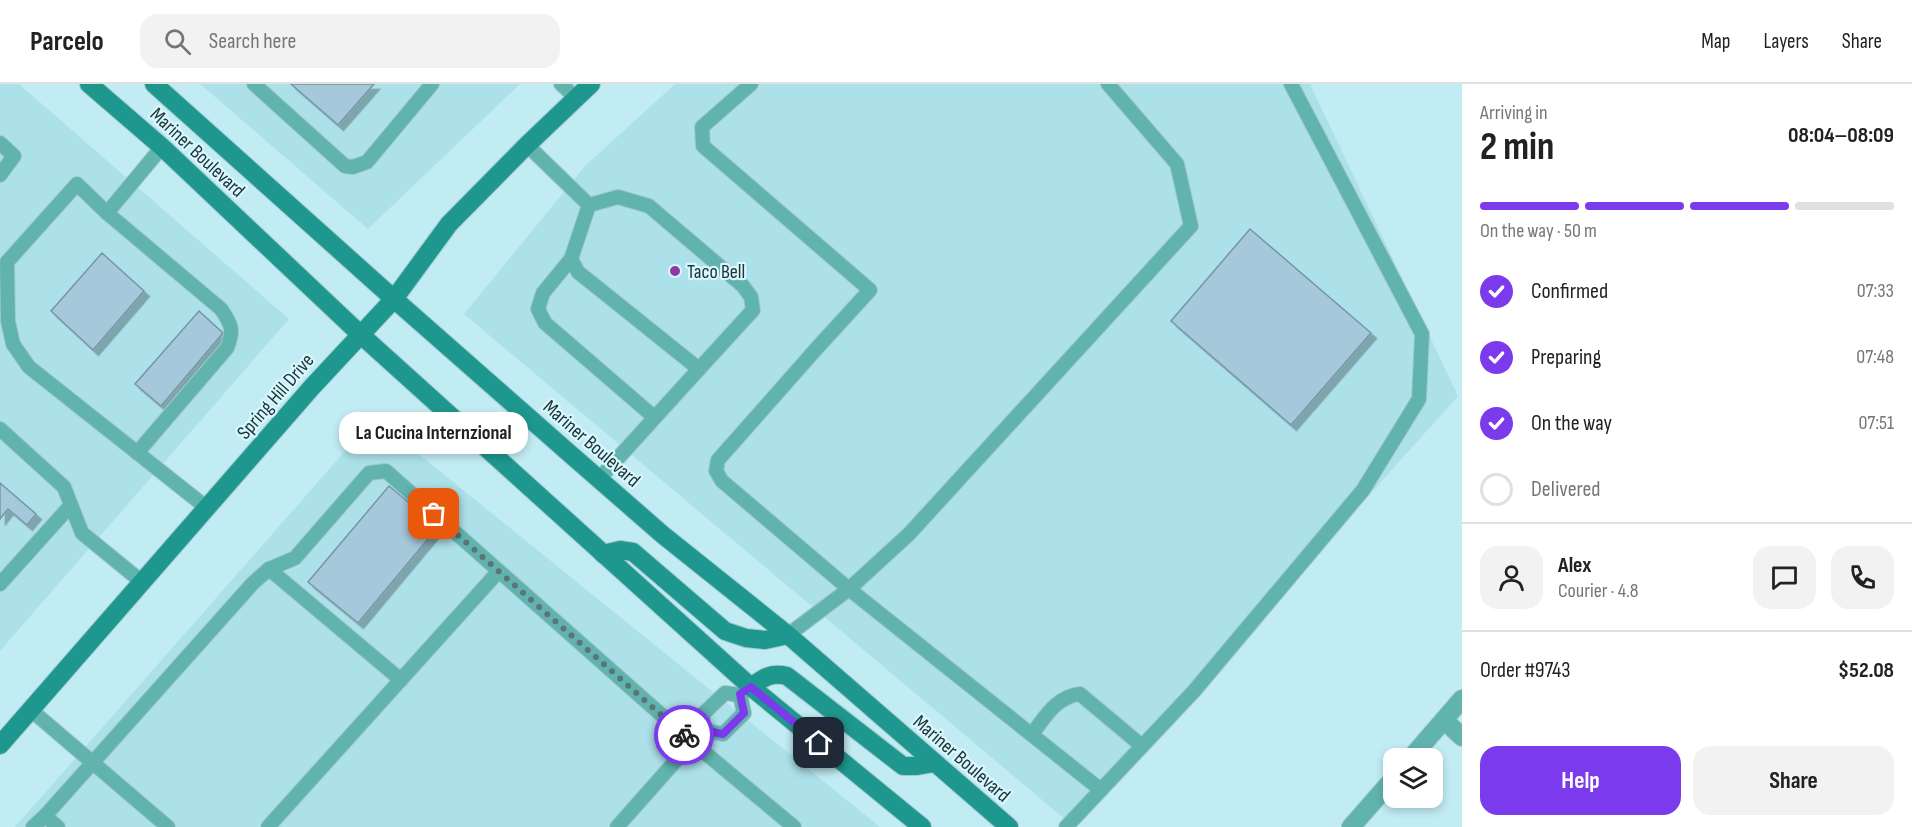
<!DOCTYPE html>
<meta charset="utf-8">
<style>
:root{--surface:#fff;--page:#f2f2f2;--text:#222;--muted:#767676;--line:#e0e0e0;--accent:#7c3aed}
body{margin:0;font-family:"Sofia Sans Condensed",sans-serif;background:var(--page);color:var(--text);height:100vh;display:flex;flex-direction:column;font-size:22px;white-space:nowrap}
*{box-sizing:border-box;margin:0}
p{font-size:20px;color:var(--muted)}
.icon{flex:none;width:33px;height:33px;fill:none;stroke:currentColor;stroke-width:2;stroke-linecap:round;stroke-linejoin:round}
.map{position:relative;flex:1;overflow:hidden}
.sheet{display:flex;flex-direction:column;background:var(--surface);width:450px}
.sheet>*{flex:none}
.fabs{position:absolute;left:1383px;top:664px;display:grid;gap:12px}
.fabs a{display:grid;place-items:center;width:60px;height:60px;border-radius:12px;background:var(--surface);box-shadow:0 3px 9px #0003;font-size:30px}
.pin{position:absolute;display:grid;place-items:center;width:51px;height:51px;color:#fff;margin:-26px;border-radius:12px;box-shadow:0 3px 9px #0006}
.courier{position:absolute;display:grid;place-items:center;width:60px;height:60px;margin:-30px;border:4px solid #7c3aed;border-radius:50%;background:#fff;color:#222;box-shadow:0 2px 8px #0007}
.bubble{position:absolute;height:42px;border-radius:18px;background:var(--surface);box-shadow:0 3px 9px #0003;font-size:20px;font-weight:700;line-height:42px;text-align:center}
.summary em{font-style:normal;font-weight:700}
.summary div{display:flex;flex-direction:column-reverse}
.summary{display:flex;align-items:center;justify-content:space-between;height:102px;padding:0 18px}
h1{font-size:39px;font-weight:700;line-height:45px}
.bar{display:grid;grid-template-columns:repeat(4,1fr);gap:9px 6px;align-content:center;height:72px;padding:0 18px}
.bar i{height:8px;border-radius:4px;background:var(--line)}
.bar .on{background:var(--accent)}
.bar p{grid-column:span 4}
.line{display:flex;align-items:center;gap:15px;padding:0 18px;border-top:2px solid var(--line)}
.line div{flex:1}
.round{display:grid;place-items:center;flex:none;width:63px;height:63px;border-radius:18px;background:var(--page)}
ol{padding:0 18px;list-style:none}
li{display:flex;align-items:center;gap:18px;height:66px}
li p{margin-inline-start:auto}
li .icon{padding:6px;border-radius:50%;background:var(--accent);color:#fff;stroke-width:4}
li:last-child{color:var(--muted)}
li i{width:33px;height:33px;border:3px solid var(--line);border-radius:50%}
.cta{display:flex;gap:12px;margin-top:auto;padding:12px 18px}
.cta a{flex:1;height:69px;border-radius:18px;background:var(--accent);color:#fff;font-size:24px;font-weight:700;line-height:69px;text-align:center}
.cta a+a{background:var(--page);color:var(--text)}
header{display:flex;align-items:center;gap:36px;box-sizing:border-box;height:84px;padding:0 30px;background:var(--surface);border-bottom:2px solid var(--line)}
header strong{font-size:28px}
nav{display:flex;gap:33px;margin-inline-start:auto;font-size:21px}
.search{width:420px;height:54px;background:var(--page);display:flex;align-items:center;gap:15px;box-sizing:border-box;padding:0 21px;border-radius:18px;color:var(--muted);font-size:22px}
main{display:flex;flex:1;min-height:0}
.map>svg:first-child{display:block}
</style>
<header>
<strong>Parcelo</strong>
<div class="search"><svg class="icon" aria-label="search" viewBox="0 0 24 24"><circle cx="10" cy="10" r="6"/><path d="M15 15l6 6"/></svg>Search here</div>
<nav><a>Map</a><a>Layers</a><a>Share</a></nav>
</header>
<main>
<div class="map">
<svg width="1462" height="743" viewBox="0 0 1462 743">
<defs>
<filter id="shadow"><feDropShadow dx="5.5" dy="5.5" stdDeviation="0" flood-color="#0004"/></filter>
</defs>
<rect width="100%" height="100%" fill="#c2ecf4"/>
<!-- built -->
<g fill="#ade1ea">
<polygon points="0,0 19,0 289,235 0,567"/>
<polygon points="200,0 520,0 368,145"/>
<polygon points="675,0 1310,0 1458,312 1073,742 464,230 586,81"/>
<polygon points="374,334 880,743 15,743"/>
</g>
<!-- building -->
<g fill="#a6c8db" stroke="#7596a7" stroke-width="1.5" filter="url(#shadow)">
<polygon points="291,0 374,0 338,41"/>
<polygon points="1250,145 1371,249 1291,341 1171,237"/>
<polygon points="102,169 144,207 93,266 51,227"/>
<polygon points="199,227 223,249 161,322 135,300"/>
<polygon points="0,399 36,430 27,441 8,425 0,435"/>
<polygon points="389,402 438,443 358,539 308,498"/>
</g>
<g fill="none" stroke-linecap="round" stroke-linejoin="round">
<defs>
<g id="lane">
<polyline points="254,0 345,82 353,83 367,78 432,0"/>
<polyline points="561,0 576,14"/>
<polyline points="751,0 702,43 703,62 870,206 817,264 718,376 716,387 722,397 849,505 1101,706"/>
<polyline points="0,59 14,72 0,91"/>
<polyline points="527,61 589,121 571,175 578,188 699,285 599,395"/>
<polyline points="162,63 107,129 77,100 7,178 8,237 13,260 29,283 207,424"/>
<polyline points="589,121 618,113 649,122 743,202 751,213 753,226 699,285"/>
<path d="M107,129L221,225C232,241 234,246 227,264L137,369"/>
<polyline points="571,175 543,209 538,225 545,239 654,333"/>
<polyline points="0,345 64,403 82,449 142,498"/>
<polyline points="269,485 401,596"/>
<polyline points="0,500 71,421"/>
<polyline points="788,551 849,505 909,450 1191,142 1177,80 1108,0"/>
<polyline points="31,626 168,743"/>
<polyline points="703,646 723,650 744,629 740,611"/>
<path d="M1032,650C1046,632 1056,613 1080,610L1142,662"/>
<polyline points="45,732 253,499 269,485 295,474 369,389 386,387 692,658 794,743"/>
<polyline points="33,743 45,732 58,743"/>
<polyline points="268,743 498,488"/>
<polyline points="617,743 703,646 703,630 725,609 740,611 751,603"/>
<polyline points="1066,743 1194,607 1363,406 1419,315 1422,250 1291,0"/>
</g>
<g id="street">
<polyline points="1444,636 1462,653"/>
<polyline points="1410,675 1462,615"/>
<polyline points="1351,743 1394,694"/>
</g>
<g id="secondary">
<polyline points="89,0 162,63 360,250 751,603 922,743"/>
<polyline points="154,0 394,215 569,369 663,451 788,551 1009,743"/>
<polyline points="603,470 620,466 633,468 725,547 746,554 765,556 788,551"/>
<path d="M751,603C763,594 771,588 787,592L903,682H917L934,679"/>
<polyline points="0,661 312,303 394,215 449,140 527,61 591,0"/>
</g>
</defs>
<!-- lane casing -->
<use href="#lane" stroke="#a2c7ce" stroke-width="16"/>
<!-- street casing -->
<use href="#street" stroke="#a2c7ce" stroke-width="20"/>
<!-- secondary casing -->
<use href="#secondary" stroke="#a2c7ce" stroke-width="20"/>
<!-- lane -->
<use href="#lane" stroke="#60b4ad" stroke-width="14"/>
<!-- street -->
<use href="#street" stroke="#60b4ad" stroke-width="18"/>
<!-- secondary -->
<use href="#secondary" stroke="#1e978f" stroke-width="18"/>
</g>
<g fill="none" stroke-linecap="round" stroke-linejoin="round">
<!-- done -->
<polyline stroke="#5b7479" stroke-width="6" stroke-dasharray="0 10.8" points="434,430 684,651"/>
<!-- route -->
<polyline stroke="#7c3aed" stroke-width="8" points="684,651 692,658 703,646 723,650 744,629 740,610 751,603 819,659"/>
</g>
<!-- markers -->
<circle fill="#8e39a6" stroke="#d6f8fe" stroke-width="2" cx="675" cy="187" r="6"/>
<g text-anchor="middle" stroke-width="4.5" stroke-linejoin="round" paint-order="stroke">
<!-- street labels -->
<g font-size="20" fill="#233437" stroke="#d6f8fe">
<text transform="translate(198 68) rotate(43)" y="7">Mariner Boulevard</text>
<text transform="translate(275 312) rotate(-49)" y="7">Spring Hill Drive</text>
<text transform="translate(592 359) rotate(41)" y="7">Mariner Boulevard</text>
<text transform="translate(962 674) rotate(41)" y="7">Mariner Boulevard</text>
</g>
<!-- poi labels -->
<g font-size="20" fill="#233437" stroke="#d6f8fe" text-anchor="start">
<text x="687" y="194">Taco Bell</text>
</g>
</g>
</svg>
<div class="fabs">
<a><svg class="icon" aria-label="layers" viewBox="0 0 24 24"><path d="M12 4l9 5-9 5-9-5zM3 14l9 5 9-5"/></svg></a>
</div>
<div class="pin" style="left:434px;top:430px;background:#ea580c"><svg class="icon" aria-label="bag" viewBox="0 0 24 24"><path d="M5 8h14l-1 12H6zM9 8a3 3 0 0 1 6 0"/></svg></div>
<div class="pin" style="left:819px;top:659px;background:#1f2937"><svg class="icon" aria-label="home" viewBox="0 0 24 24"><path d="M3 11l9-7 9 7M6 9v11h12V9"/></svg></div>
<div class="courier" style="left:684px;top:651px"><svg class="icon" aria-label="bike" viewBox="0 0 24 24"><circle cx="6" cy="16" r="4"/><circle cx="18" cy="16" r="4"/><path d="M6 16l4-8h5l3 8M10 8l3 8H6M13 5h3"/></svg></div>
<div class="bubble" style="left:339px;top:328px;width:189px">La Cucina Internzional</div>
</div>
<section class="sheet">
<div class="summary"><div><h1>2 min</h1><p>Arriving in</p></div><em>08:04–08:09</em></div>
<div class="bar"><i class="on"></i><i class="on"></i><i class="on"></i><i></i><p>On the way · 50 m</p></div>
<ol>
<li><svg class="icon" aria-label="check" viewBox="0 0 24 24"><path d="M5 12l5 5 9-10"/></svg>Confirmed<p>07:33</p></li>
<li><svg class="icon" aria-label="check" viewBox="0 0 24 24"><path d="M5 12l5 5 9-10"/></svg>Preparing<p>07:48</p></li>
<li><svg class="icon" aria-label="check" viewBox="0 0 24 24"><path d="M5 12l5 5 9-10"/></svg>On the way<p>07:51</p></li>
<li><i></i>Delivered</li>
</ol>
<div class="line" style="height:108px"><a class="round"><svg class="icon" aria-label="person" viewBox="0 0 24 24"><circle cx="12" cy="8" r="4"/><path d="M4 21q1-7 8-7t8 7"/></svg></a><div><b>Alex</b><p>Courier · 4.8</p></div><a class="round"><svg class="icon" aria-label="chat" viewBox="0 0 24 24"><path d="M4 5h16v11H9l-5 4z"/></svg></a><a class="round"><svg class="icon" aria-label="phone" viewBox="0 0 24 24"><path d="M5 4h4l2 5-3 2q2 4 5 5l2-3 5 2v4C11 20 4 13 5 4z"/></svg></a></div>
<div class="line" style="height:78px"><div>Order #9743</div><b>$52.08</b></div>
<div class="cta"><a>Help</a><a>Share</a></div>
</section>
</main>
